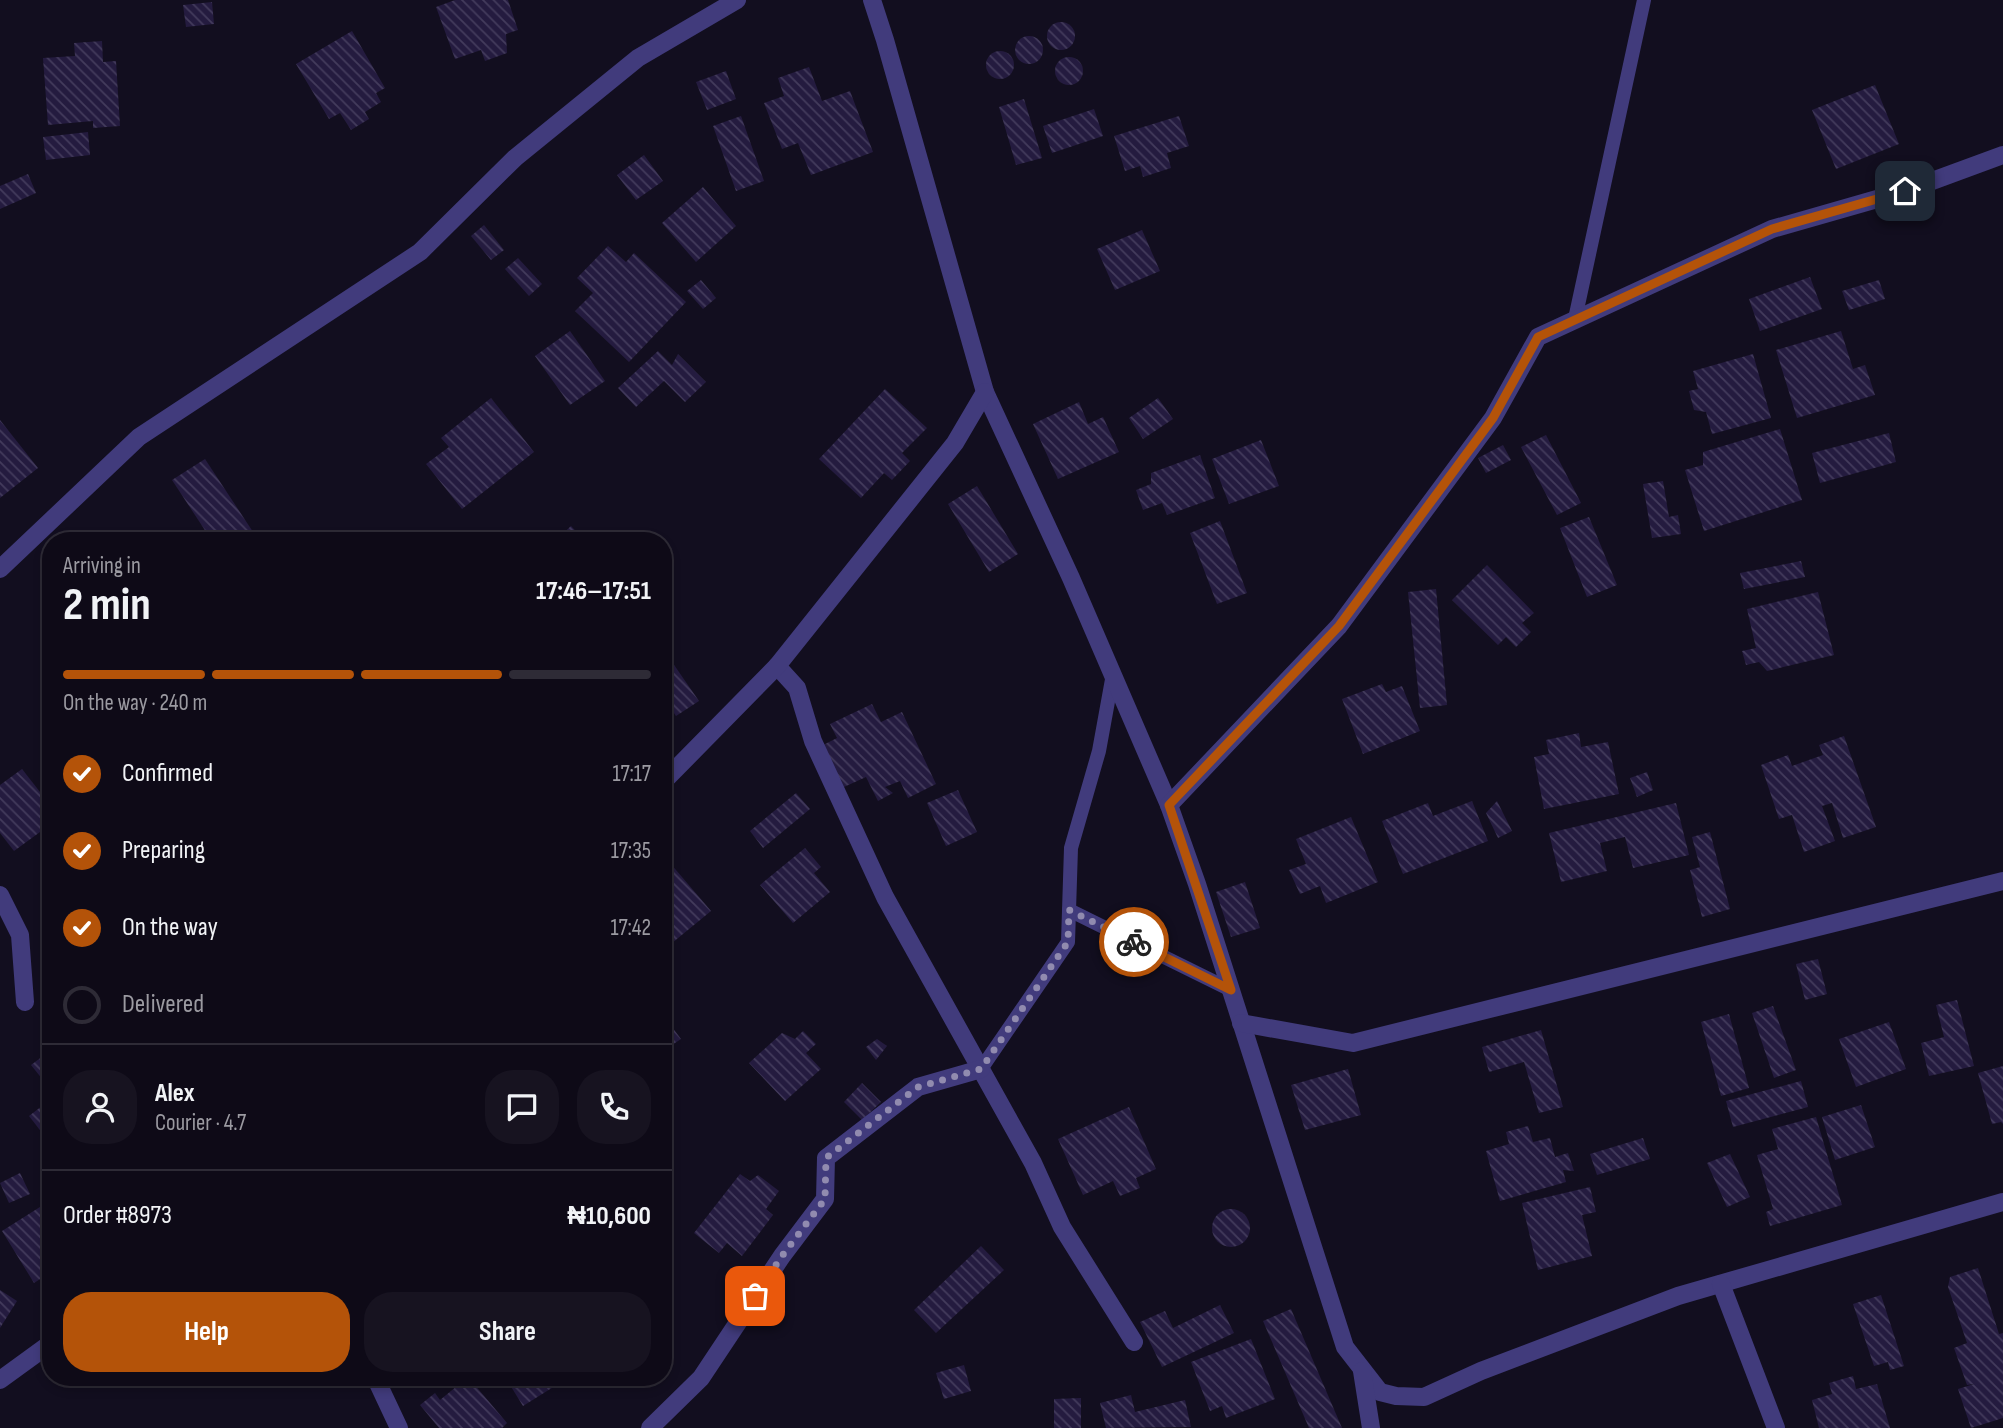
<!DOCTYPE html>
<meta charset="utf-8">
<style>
:root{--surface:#0e0a17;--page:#171320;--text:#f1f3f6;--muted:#9b9aa1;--line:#2e2b36;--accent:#b45309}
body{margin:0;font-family:"Sofia Sans Condensed",sans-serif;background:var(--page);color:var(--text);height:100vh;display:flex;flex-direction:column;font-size:26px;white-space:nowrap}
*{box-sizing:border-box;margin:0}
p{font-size:23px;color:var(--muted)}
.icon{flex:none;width:38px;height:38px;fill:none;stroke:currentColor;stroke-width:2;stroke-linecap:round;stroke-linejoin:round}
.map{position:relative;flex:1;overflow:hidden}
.panel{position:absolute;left:42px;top:532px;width:630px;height:854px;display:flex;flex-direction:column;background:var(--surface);border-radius:28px;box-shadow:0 4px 10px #0003,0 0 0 2px var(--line)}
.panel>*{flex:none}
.pin{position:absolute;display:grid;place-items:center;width:60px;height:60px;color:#fff;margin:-30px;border-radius:14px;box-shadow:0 4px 10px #0006}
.courier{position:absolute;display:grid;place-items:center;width:70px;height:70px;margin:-35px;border:5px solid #b45309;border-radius:50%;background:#fff;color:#222;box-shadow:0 2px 9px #0007}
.head em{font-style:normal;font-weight:700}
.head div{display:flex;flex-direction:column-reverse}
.head{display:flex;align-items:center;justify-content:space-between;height:119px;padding:0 21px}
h1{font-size:46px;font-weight:700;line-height:52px}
.bar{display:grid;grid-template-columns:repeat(4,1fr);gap:10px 7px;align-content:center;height:84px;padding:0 21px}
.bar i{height:9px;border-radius:5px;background:var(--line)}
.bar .on{background:var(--accent)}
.bar p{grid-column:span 4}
.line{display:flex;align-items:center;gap:18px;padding:0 21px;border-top:2px solid var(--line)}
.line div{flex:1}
.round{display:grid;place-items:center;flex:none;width:74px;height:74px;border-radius:28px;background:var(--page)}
ol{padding:0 21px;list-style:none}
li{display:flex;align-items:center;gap:21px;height:77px}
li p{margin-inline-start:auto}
li .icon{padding:7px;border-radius:50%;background:var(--accent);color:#fff;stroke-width:4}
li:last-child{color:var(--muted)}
li i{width:38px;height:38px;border:4px solid var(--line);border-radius:50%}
.action{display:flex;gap:14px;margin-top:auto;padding:14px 21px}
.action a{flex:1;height:80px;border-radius:28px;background:var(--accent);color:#fff;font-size:28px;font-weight:700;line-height:80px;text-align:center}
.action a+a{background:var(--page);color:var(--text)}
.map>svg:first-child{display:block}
</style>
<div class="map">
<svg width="2003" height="1428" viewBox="0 0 2003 1428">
<defs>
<pattern id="building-back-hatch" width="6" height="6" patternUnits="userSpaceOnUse" patternTransform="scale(1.75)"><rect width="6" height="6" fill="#241b3f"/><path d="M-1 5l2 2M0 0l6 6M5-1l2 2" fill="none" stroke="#433b5c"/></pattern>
</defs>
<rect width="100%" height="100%" fill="#120e1f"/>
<!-- building -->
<g fill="url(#building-back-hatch)">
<polygon points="455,0 508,0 518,30 506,34 507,53 485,61 481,50 455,59 436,7"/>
<polygon points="212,2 214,24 186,27 183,5"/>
<circle cx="1061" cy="36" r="14"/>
<polygon points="352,31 385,88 376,93 381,102 365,112 369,119 351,130 340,113 329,119 296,64"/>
<circle cx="1029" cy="50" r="14"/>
<polygon points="102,41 103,62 116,61 120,126 93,128 93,121 48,125 43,58 75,56 74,43"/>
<circle cx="1000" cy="65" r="14"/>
<circle cx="1069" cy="71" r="14"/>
<polygon points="809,67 822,101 850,91 873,152 811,175 798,143 782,149 764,103 784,96 778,78"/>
<polygon points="726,71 736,99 707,110 696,82"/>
<polygon points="1875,85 1899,144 1836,169 1812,110"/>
<polygon points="1024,99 1042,158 1016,165 999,107"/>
<polygon points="1094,109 1103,136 1052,153 1043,126"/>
<polygon points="741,116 764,181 736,191 713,126"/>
<polygon points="1179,116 1189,146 1167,153 1171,168 1143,177 1140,166 1125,171 1114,136"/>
<polygon points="88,132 90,155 46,160 43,137"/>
<polygon points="644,155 663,181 636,200 617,175"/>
<polygon points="28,174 36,193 0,209 0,186"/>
<polygon points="703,187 736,226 696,262 662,223"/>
<polygon points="484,225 504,250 491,260 471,236"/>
<polygon points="1142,230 1160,271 1115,290 1097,249"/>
<polygon points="608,246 626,262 634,253 686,302 629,362 575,311 593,293 577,278"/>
<polygon points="518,258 542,284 529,296 505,269"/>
<polygon points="1810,277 1822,309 1760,331 1749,299"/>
<polygon points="701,280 716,298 703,309 687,291"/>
<polygon points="1879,280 1885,299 1849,310 1842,291"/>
<polygon points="570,331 605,381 570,405 535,356"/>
<polygon points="1841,331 1853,369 1865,365 1875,395 1797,418 1776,350"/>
<polygon points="658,351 672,365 678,354 706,382 685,402 664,381 636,407 618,388"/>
<polygon points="1753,354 1771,418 1712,434 1706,412 1694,410 1689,391 1698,389 1693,371"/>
<polygon points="885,389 927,428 902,453 910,461 892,480 884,473 861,498 819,459"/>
<polygon points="491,398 534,452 462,509 426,464 449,447 441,438"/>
<polygon points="1158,398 1173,419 1143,439 1129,418"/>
<polygon points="1079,402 1088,424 1103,417 1119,452 1058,479 1033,424"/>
<polygon points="0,420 38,468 0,498"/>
<polygon points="1780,429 1802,500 1704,531 1685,470 1703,465 1703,452"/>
<polygon points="1889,433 1896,462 1820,483 1812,453"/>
<polygon points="1546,435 1581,503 1557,515 1521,447"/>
<polygon points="1261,440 1279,486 1229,504 1212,459"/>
<polygon points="1503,445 1511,460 1486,473 1478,458"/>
<polygon points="1200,455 1215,498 1167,515 1162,503 1143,510 1136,490 1151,484 1151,473"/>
<polygon points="205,459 259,541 212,541 172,480"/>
<polygon points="1663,481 1669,517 1678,515 1681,534 1652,538 1643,484"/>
<polygon points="977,486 1018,554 989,572 948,504"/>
<polygon points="1589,517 1617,585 1587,597 1560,528"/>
<polygon points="1220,521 1247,593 1217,604 1190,533"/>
<polygon points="571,526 585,541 555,541"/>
<polygon points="1801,561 1805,577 1744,589 1740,573"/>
<polygon points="1487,565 1534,613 1522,623 1531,632 1516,647 1506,637 1498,645 1452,600"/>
<polygon points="1436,589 1447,705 1420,708 1408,592"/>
<polygon points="1818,592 1834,655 1767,671 1759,662 1746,665 1742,651 1756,648 1747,609"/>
<polygon points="663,649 699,701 676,716 663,697"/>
<polygon points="1382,684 1386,692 1402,686 1420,731 1363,754 1342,699"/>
<polygon points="872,704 881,722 902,712 936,784 908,798 900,781 885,787 893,793 878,801 866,777 844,787 823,745 837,738 830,724"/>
<polygon points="1579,733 1581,747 1608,742 1619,794 1544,809 1534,757 1549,754 1546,740"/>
<polygon points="1844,736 1876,827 1843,838 1832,803 1822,806 1835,841 1804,852 1792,815 1779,819 1761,765 1788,755 1792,766 1823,755 1819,745"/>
<polygon points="22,769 51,806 51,824 14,851 0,833 0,785"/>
<polygon points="1647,772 1653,790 1637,797 1630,778"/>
<polygon points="958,790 977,832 946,846 927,803"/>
<polygon points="796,793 810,809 763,848 750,831"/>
<polygon points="1472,801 1488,841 1403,874 1382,821 1428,803 1433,816"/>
<polygon points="1497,801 1512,831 1498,838 1486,813"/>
<polygon points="1676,803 1689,855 1633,868 1625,837 1600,843 1607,871 1561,882 1549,833"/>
<polygon points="1351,817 1378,882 1326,903 1320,886 1300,894 1289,870 1306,864 1296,839"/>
<polygon points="1710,832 1730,909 1702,917 1690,870 1700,867 1692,837"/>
<polygon points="805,848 821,867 814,873 830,892 793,923 760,885"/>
<polygon points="670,863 711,911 672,943 663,933 663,869"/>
<polygon points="1245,882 1260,928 1231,937 1216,892"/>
<polygon points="1818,959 1827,994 1805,1000 1796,964"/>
<polygon points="1957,1000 1974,1066 1929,1076 1921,1043 1944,1037 1936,1005"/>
<polygon points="1773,1006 1796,1070 1774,1078 1752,1013"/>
<polygon points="1729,1014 1749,1088 1721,1096 1701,1022"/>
<polygon points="663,1015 681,1039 663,1051"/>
<polygon points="1889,1022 1906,1069 1856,1087 1839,1039"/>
<polygon points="1541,1030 1563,1107 1539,1113 1524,1062 1489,1072 1482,1047"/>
<polygon points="803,1031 816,1044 806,1053 821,1069 785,1101 749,1063 782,1033 795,1039"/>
<polygon points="877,1039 887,1046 876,1060 866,1047"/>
<polygon points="51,1050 51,1090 31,1065"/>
<polygon points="2003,1066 2003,1124 2001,1122 1992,1124 1978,1073"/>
<polygon points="1348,1069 1361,1115 1305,1130 1291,1085"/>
<polygon points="1801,1081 1808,1107 1733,1127 1726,1101"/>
<polygon points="862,1083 881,1102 862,1120 844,1102"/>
<polygon points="51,1099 51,1128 43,1134 29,1116"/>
<polygon points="1861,1105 1875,1147 1835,1160 1822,1117"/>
<polygon points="1129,1107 1156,1169 1136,1178 1140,1188 1120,1196 1113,1181 1083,1195 1058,1139"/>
<polygon points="1816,1117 1842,1205 1770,1226 1766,1212 1773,1209 1757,1155 1778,1149 1772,1129"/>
<polygon points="1528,1126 1533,1142 1550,1138 1555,1157 1568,1153 1574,1171 1563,1170 1566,1182 1500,1201 1486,1151 1509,1144 1506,1132"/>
<polygon points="1643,1138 1650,1159 1597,1175 1590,1154"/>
<polygon points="1730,1154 1750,1197 1727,1207 1707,1163"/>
<polygon points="20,1173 30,1194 9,1203 0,1183"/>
<polygon points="740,1174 750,1181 758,1175 779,1191 766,1209 773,1215 742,1256 727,1243 719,1253 694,1233"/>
<polygon points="1590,1187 1596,1212 1582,1215 1592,1256 1538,1270 1522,1203"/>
<polygon points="51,1200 51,1278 48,1274 34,1283 2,1231"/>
<circle cx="1231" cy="1228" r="19"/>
<polygon points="981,1246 1004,1270 936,1333 914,1310"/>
<polygon points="1978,1268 1999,1334 2003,1333 2003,1418 1971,1428 1958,1389 1974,1384 1967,1385 1954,1348 1967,1343 1948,1287 1950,1277"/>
<polygon points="0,1290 17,1301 0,1328"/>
<polygon points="1881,1295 1904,1366 1890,1370 1888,1362 1874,1366 1853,1304"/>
<polygon points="1220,1305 1234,1333 1162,1367 1140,1322 1165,1311 1173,1328"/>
<polygon points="1291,1309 1342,1428 1309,1428 1263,1321"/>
<polygon points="1251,1339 1275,1399 1226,1418 1222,1406 1210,1411 1191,1362"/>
<polygon points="964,1365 971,1391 944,1399 936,1373"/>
<polygon points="1853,1376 1856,1389 1877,1384 1890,1428 1819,1428 1812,1400 1832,1394 1829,1383"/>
<polygon points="468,1377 507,1423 502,1428 439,1428 420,1405 435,1393 440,1400"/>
<polygon points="505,1377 549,1377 555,1386 523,1406"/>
<polygon points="1131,1395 1135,1412 1185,1400 1191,1427 1106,1428 1100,1403"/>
<polygon points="1081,1398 1081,1428 1054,1428 1054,1399"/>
</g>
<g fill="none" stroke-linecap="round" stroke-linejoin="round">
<!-- lane -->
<g stroke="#413b7c" stroke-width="14">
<polyline points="1575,319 1644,0"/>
<polyline points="1069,910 1231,990"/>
<polyline points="981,1069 1068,942 1071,848 1099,751 1113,674"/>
</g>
<!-- street -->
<g stroke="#413b7c" stroke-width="18">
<polyline points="872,0 885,40 985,392 1071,578 1169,805 1197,884 1345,1347 1380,1392 1396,1396 1424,1397 1481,1371 1678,1296 2003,1202"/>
<polyline points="0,569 139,437 420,252 515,158 638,58 737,0"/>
<polyline points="777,666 797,688 813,741 885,897 1033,1163 1062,1227 1134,1342"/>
<polyline points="663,782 777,666 955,443 985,392"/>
<polyline points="1169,805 1339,626 1493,418 1538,337 1772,229 1905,191 2003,155"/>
<polyline points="0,895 20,935 25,1002"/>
<polyline points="1241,1023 1353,1043 2003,881"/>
<polyline points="1721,1284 1776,1428"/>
<polyline points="1362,1371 1371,1428"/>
<polyline points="375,1377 399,1428"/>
<polyline points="0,1380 51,1343"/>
<polyline points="650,1428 701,1378 782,1256 825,1199 826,1158 918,1087 981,1069"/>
</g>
</g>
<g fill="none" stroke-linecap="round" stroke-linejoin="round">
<!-- done -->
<polyline stroke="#918baf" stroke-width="7" stroke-dasharray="0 12.6" points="755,1296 782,1256 825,1199 826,1158 918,1087 981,1069 1068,942 1069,910 1134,942"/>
<!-- route -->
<polyline stroke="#b45309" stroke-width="9" points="1134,942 1231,990 1169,805 1339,626 1493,418 1538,337 1772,229 1905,191"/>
</g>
</svg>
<div class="pin" style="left:755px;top:1296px;background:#ea580c"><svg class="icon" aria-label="bag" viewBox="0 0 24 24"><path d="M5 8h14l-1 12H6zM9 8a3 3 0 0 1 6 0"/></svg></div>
<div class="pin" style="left:1905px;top:191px;background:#1f2937"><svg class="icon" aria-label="home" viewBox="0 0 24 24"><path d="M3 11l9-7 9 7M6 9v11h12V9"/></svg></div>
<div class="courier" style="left:1134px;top:942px"><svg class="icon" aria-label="bike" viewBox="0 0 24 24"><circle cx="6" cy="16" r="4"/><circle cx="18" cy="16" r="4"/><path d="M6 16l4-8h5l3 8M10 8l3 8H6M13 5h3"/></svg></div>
<section class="panel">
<div class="head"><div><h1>2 min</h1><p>Arriving in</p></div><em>17:46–17:51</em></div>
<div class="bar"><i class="on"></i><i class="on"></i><i class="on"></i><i></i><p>On the way · 240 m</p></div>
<ol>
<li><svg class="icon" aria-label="check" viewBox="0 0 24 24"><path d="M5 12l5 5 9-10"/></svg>Confirmed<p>17:17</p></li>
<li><svg class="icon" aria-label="check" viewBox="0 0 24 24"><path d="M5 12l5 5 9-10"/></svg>Preparing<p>17:35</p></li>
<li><svg class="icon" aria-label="check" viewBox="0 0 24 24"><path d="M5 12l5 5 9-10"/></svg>On the way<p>17:42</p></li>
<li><i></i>Delivered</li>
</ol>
<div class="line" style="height:126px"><a class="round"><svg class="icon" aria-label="person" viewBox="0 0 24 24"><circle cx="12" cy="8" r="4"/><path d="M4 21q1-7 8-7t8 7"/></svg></a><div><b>Alex</b><p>Courier · 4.7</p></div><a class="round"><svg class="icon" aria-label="chat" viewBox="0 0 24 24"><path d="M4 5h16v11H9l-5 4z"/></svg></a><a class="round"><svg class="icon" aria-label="phone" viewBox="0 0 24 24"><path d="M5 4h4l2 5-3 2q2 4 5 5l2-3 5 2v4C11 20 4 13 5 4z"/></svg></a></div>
<div class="line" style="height:91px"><div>Order #8973</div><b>₦10,600</b></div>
<div class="action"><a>Help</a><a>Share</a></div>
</section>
</div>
